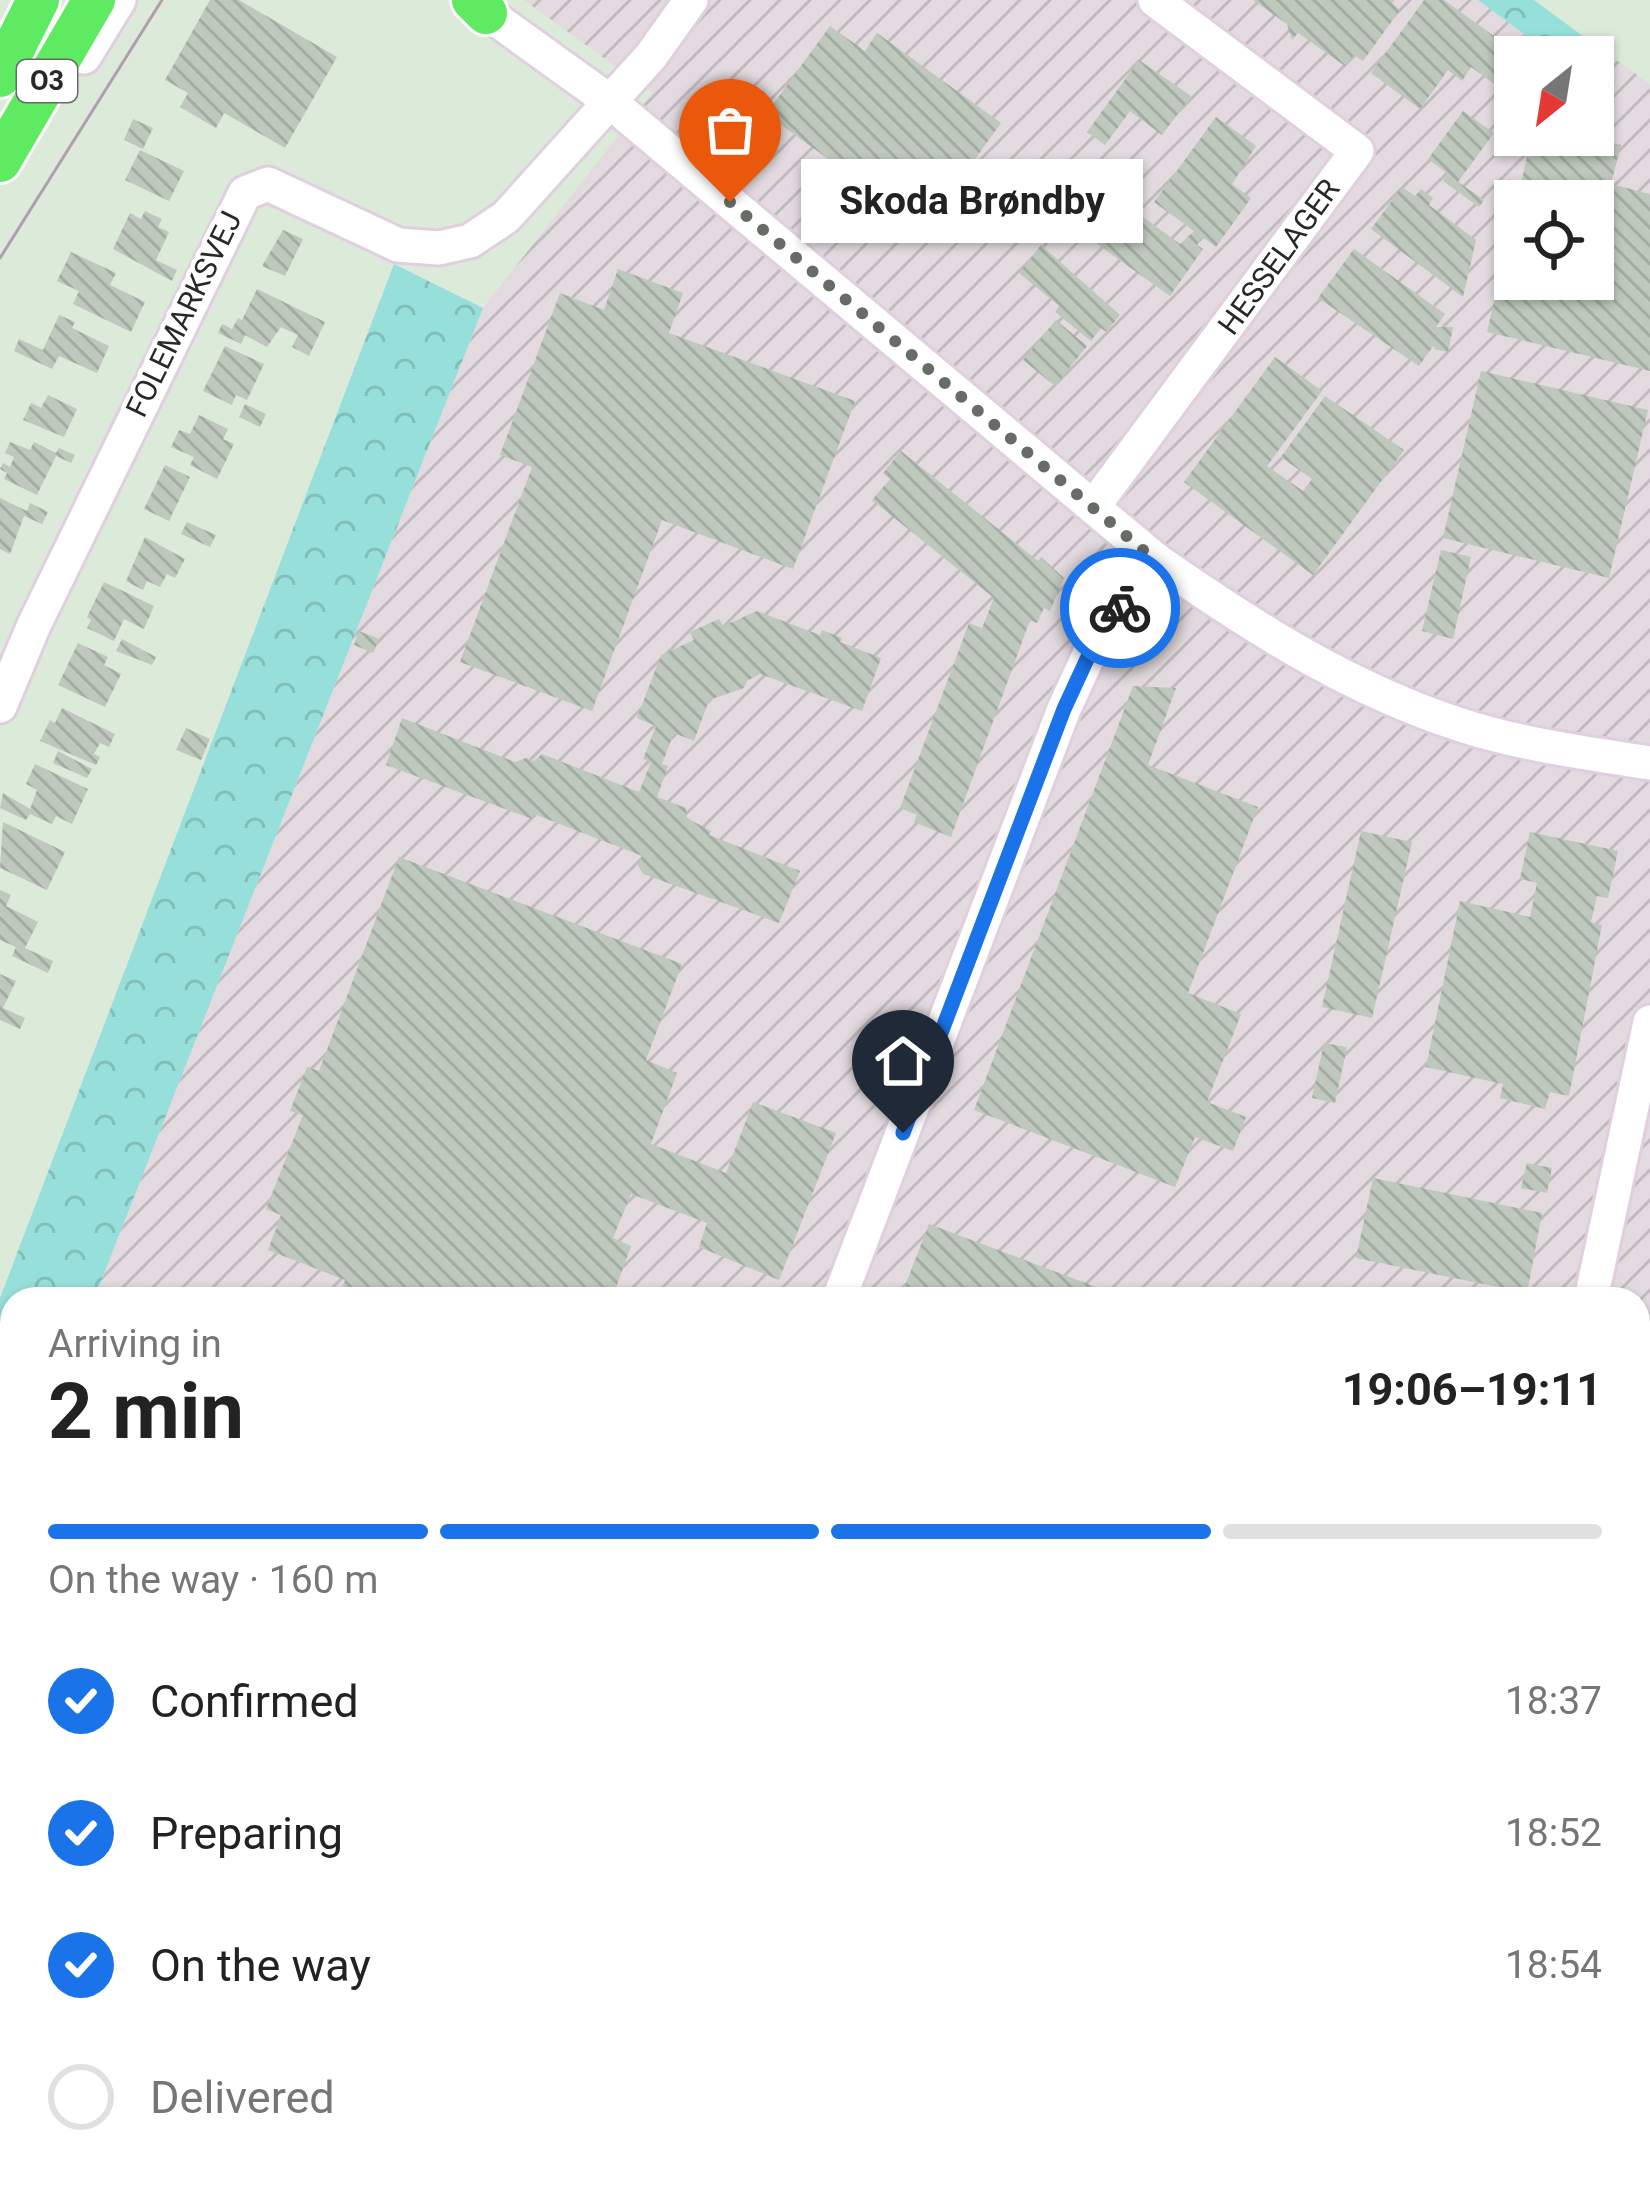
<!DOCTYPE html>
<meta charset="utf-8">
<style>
:root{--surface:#fff;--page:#f6f6f6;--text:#222;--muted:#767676;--line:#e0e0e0;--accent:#1a73e8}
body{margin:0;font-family:Roboto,sans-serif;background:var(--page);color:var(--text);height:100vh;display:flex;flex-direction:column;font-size:45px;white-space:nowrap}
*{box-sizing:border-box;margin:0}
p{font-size:39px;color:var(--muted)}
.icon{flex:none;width:66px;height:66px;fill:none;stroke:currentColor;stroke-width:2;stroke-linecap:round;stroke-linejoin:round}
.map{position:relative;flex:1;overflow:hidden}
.panel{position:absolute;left:0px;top:1287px;width:1650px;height:903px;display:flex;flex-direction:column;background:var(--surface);border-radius:36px 36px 0 0;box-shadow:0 3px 9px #0004}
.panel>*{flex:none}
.needle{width:78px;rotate:210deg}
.controls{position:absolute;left:1494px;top:36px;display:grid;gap:24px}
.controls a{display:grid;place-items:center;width:120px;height:120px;border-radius:0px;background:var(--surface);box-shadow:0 3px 9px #0004;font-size:60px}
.pin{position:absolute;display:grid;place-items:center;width:102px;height:102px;color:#fff;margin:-123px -51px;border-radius:50% 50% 50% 0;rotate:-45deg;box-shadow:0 0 12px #0007}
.pin .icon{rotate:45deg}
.courier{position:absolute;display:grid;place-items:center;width:120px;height:120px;margin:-60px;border:9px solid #1a73e8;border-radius:50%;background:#fff;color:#222;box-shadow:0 3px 15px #0007}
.bubble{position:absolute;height:84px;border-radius:0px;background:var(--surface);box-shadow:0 3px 9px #0004;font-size:39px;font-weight:700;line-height:84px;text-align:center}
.head em{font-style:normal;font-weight:700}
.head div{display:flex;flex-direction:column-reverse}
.head{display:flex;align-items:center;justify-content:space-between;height:204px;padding:0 48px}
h1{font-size:78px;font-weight:700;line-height:90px}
.bar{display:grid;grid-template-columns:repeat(4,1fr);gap:18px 12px;align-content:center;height:144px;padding:0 48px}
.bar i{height:15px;border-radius:9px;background:var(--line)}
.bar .on{background:var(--accent)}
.bar p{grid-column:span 4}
ol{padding:0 48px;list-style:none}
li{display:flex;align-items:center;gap:36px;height:132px}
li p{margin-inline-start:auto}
li .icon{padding:12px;border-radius:50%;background:var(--accent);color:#fff;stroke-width:4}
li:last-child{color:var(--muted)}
li i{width:66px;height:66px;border:6px solid var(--line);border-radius:50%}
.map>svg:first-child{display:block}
</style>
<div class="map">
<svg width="1650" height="2189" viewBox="0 0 1650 2189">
<defs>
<pattern id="industrial-furrows" width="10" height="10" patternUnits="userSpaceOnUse" patternTransform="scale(3)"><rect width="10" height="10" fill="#e2dade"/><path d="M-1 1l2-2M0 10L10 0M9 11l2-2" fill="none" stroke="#c2bbbe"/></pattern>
<pattern id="forest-crowns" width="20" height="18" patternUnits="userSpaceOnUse" patternTransform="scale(3)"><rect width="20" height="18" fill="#97dfda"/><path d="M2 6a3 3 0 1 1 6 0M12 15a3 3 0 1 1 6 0" fill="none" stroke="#82bfbb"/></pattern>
<pattern id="building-back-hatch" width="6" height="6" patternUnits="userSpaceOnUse" patternTransform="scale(3)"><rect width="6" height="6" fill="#bec8bc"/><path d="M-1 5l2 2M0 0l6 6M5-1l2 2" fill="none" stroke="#a3aca2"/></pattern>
</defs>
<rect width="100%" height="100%" fill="#dcead9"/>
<!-- industrial -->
<path fill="url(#industrial-furrows)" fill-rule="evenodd" d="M524,0H1478L1555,57H1515V135H1593V57H1561L1595,45L1650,84V2189H745L752,2178H1638V1299H94L483,308L652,93ZM1515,201H1593V279H1515Z"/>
<!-- forest -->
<g fill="url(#forest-crowns)">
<polygon points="1478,0 1534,0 1595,45 1555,57"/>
<polygon points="394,264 483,308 94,1299 12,1299 12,1446 0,1435 0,1298"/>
</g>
<!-- building -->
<g fill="url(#building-back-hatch)">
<polygon points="210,0 239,0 337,57 285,148 224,113 216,128 180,107 188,93 165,80"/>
<polygon points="1253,0 1394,0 1392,3 1400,10 1363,61 1354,55 1345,66 1298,33 1292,40 1287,24"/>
<polygon points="1424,0 1444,0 1523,57 1515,57 1515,79 1505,92 1471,67 1462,81 1448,70 1420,109 1371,73"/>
<polygon points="830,26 865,51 877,33 1001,123 925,229 766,114"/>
<polygon points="1139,60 1191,96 1162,135 1130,111 1105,145 1087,132"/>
<polygon points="1593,64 1615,81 1593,109"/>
<polygon points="1463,111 1494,133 1458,182 1484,200 1479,207 1443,181 1448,174 1428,159"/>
<polygon points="1216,117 1256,146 1232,184 1251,198 1216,247 1202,237 1197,245 1203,249 1170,296 1044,206 1073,166 1180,244 1194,231 1154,202"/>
<polygon points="133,119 153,128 143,149 124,140"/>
<polygon points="1532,135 1580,135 1621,145 1611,184 1650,194 1650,371 1487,332 1513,217 1515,279 1593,279 1593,201 1517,201"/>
<polygon points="140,150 184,171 169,201 125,180"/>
<polygon points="1402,187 1415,196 1421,189 1433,198 1429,205 1476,240 1463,297 1371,229"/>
<polygon points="145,211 162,219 158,227 169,232 156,260 177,270 172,281 113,249 130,213 141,219"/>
<polygon points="283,230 303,239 285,276 262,266"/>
<polygon points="1041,245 1120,315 1106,332 1101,328 1091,341 1055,312 1059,306 1019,273"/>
<polygon points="1354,249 1445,314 1436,327 1453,327 1448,352 1434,349 1434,345 1419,366 1318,298"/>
<polygon points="71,252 116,273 110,285 145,302 131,332 73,304 79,291 57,281"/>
<polygon points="618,269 683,293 669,333 855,401 793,569 662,520 592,711 460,662 532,467 500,455 560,293 604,310"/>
<polygon points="257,289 325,322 309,356 292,347 298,335 281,327 267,347 245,335 241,344 218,333 222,324 232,329 238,318 242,320"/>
<polygon points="59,315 75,322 72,328 109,346 97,373 59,356 52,369 14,351 19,339 43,350"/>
<polygon points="1056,320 1087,346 1055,386 1023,360"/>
<polygon points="225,346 264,364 247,400 236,395 232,405 203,391"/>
<polygon points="1275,357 1322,391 1267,466 1303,491 1312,479 1281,457 1325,396 1404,450 1313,575 1184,482"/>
<polygon points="1481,371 1648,410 1609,578 1443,538"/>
<polygon points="48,395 77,409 64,437 23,420 31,403 41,408"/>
<polygon points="245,404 266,414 260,427 239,417"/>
<polygon points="199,415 228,429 223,439 234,444 217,479 190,465 194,457 171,447 179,430 190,434"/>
<polygon points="10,442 30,450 34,442 56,453 59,448 75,455 71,463 56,456 37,495 4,479 7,473 0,469 3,463 10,467 14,457 5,453"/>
<polygon points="901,451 1038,561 1041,557 1064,578 1050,611 1044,608 1037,623 1030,620 951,837 914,822 917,815 900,808 969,623 982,628 994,598 872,500 890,479 883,473"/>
<polygon points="165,465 190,477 169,521 144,509"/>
<polygon points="0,498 27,511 30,503 48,512 42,524 24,516 10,554 0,549"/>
<polygon points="187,522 216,535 210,547 181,534"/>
<polygon points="145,537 185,559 175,578 167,574 160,587 147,581 143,590 126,581"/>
<polygon points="1441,550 1471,557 1453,639 1422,631"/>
<polygon points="104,582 154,606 144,629 124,619 114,641 87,628 91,620 87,617"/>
<polygon points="757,611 820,635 822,630 842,638 840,642 881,658 862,711 760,674 747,681 744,688 709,700 694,741 674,733 662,764 668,766 657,797 686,808 687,818 711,831 709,835 800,871 779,923 643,874 638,865 642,856 534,814 532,819 386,765 402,718 515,762 526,758 534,761 542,754 639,792 651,762 643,759 656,726 637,718 661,655 694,640 690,632 719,619 723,626"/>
<polygon points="359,631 379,639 373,653 354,645"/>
<polygon points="122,639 156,657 152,665 116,651"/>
<polygon points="78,643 108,657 104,665 121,674 105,707 58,685"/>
<polygon points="1133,686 1176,688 1148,765 1258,807 1188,993 1241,1014 1207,1102 1246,1117 1233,1151 1195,1137 1175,1187 974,1110"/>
<polygon points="62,708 115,734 109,747 100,743 94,754 100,757 96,765 40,741 50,720 55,723"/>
<polygon points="186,728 210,739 201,760 176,750"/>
<polygon points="58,751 92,769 87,778 53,763"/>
<polygon points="35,764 88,789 72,824 56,816 52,824 30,814 26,820 0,808 3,793 30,809 37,790 26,784"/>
<polygon points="3,822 65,852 47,890 0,868"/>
<polygon points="1361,831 1412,842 1372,1018 1322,1007"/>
<polygon points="1530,832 1618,851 1608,898 1597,896 1591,922 1602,925 1569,1096 1550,1092 1545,1109 1500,1098 1503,1084 1426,1067 1460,901 1530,917 1537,883 1520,879"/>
<polygon points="399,857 682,964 646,1060 677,1073 651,1144 726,1173 753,1102 836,1133 779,1280 699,1247 707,1223 631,1194 613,1238 631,1246 612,1299 338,1299 345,1280 268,1250 281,1215 266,1209 303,1115 290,1111 307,1067 319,1071"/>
<polygon points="0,890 11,895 6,906 38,922 25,948 53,961 48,973 12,956 16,947 0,940"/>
<polygon points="0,974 16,981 3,1008 25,1018 20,1029 0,1020"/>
<polygon points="1324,1043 1347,1047 1335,1103 1312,1098"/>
<polygon points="1527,1163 1552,1168 1547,1193 1521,1188"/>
<polygon points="1373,1178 1542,1213 1527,1293 1356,1258"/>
<polygon points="929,1224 1128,1299 900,1299"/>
<polygon points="12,1734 12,1780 0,1794 0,1748"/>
<polygon points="1638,1805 1650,1807 1650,2097 1638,2095"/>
<polygon points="0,2109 12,2112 12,2154 3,2152 8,2130 0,2128"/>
<polygon points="158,2178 221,2178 219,2189 200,2189"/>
<polygon points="367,2178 445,2178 441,2189 394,2189"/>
<polygon points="670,2178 694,2178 704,2186 707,2182 715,2189 660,2189"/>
<polygon points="801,2178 834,2178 825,2189 793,2189"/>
<polygon points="903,2178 939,2178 932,2189 909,2189 899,2183"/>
<polygon points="1062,2178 1097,2178 1116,2189 1055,2189"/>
<polygon points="1180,2178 1233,2178 1231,2189 1178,2189"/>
<polygon points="1354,2178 1410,2178 1449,2187 1352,2189"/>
</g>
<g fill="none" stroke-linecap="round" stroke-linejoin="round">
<defs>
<g id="minor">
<path d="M469,0L608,100L1155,559C1251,626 1349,689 1461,725C1522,745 1587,753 1650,763"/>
<polyline points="84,57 119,0"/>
<polyline points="1093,507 1357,151 1155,0"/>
<polyline points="0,706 34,625 245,193 268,184 398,245 439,248 470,241 506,217 651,56 691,0"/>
<polyline points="839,1299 1064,709 1094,644 1155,559"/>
<polyline points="1591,1299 1650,1022"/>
<polyline points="0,1656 12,1667"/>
<polyline points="1638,2158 1650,2160"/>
<polyline points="594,2178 606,2189"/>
<polyline points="79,2189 81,2178"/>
<polyline points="491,2189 496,2178"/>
<polyline points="995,2189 1002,2178"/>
<polyline points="1288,2189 1291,2178"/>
</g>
<g id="major">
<polyline points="473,0 486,13"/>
<polyline points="0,76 38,0"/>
<polyline points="0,161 94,0"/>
</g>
</defs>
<!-- minor casing -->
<use href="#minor" stroke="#e0cfdf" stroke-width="39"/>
<!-- major casing -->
<use href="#major" stroke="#fff" stroke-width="48"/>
<!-- minor -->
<use href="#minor" stroke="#fff" stroke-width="33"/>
<!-- major -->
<use href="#major" stroke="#5eeb62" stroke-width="42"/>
<!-- tram -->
<polyline stroke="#b19daf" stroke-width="3" points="0,258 162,0"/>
</g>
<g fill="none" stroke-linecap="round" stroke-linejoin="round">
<!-- done -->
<polyline stroke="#676c66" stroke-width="12" stroke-dasharray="0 21.6" points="730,202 1155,560 1120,608"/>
<!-- route -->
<polyline stroke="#1a73e8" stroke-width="15" points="903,1133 1064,709 1094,644 1120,608"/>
</g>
<g text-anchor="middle" stroke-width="9" stroke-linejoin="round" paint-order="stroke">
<!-- shield labels -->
<rect fill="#fff" stroke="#686868" stroke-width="3" x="17" y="60" width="60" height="42" rx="9"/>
<g font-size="27" font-weight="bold" fill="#282828">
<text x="47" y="90">O3</text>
</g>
<!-- street labels -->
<g font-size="30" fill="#282828" stroke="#fff">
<text transform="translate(1279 257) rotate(-54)" y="10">HESSELAGER</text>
<text transform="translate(184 314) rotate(-64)" y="10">FOLEMARKSVEJ</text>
</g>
</g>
</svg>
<div class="controls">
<a><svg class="needle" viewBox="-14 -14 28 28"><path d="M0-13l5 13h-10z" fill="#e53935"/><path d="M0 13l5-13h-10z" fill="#767676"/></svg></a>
<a><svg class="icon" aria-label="locate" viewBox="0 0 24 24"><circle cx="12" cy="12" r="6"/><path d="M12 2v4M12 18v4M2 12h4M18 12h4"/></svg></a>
</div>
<div class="pin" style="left:730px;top:202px;background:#ea580c"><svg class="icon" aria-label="bag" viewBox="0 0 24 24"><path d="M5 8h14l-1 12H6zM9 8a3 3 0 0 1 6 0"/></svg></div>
<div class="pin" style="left:903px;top:1133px;background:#1f2937"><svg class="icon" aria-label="home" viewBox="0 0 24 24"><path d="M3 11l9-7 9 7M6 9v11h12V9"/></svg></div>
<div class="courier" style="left:1120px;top:608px"><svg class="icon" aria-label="bike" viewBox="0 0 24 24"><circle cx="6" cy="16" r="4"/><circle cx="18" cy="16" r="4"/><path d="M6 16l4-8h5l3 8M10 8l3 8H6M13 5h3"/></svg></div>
<div class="bubble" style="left:801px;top:159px;width:342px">Skoda Brøndby</div>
<section class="panel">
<div class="head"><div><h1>2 min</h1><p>Arriving in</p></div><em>19:06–19:11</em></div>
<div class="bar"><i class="on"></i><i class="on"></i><i class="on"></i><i></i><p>On the way · 160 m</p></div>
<ol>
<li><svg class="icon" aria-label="check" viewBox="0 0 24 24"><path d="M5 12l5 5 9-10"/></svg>Confirmed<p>18:37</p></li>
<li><svg class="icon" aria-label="check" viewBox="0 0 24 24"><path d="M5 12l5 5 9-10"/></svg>Preparing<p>18:52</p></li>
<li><svg class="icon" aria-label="check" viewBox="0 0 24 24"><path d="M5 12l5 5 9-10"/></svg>On the way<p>18:54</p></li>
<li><i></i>Delivered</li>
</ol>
</section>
</div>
